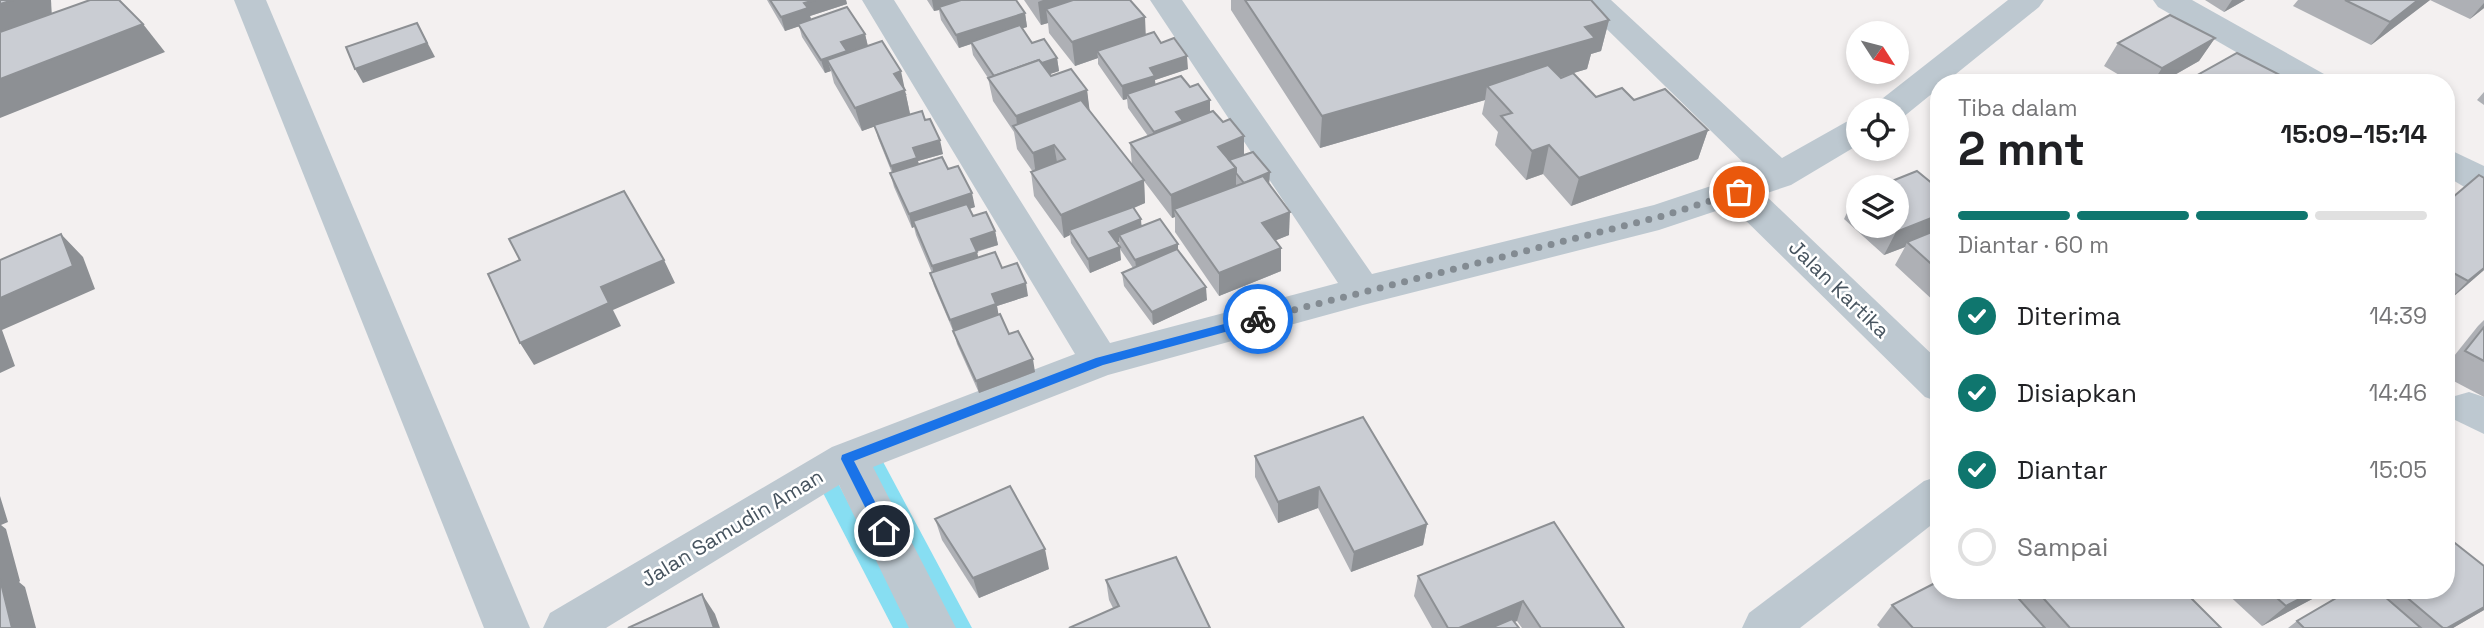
<!DOCTYPE html>
<html lang="id">
<meta charset="utf-8">
<style>
:root{--surface:#fff;--page:#f2f2f2;--text:#202124;--muted:#757577;--line:#e0e0e0;--accent:#0f766e}
body{margin:0;font-family:"Space Grotesk",sans-serif;background:var(--page);color:var(--text);height:100vh;display:flex;flex-direction:column;font-size:26px;white-space:nowrap}
*{box-sizing:border-box;margin:0}
p{font-size:23px;color:var(--muted)}
.icon{flex:none;width:38px;height:38px;fill:none;stroke:currentColor;stroke-width:2;stroke-linecap:round;stroke-linejoin:round}
.map{position:relative;flex:1;overflow:hidden}
.panel{position:absolute;left:1930px;top:74px;width:525px;height:525px;display:flex;flex-direction:column;background:var(--surface);border-radius:28px;box-shadow:0 4px 10px #0003}
.panel>*{flex:none}
.needle{width:46px;rotate:126deg}
.tools{position:absolute;left:1846px;top:21px;display:grid;gap:14px}
.tools a{display:grid;place-items:center;width:63px;height:63px;border-radius:50%;background:var(--surface);box-shadow:0 4px 10px #0003;font-size:35px}
.pin{position:absolute;display:grid;place-items:center;width:60px;height:60px;color:#fff;margin:-30px;border:4px solid #fff;border-radius:50%;box-shadow:0 2px 7px #0007}
.courier{position:absolute;display:grid;place-items:center;width:70px;height:70px;margin:-35px;border:5px solid #1a73e8;border-radius:50%;background:#fff;color:#222;box-shadow:0 2px 9px #0007}
.overview em{font-style:normal;font-weight:700}
.overview div{display:flex;flex-direction:column-reverse}
.overview{display:flex;align-items:center;justify-content:space-between;height:119px;padding:0 28px}
h1{font-size:46px;font-weight:700;line-height:52px}
.bar{display:grid;grid-template-columns:repeat(4,1fr);gap:10px 7px;align-content:center;height:84px;padding:0 28px}
.bar i{height:9px;border-radius:5px;background:var(--line)}
.bar .selected{background:var(--accent)}
.bar p{grid-column:span 4}
ol{padding:0 28px;list-style:none}
li{display:flex;align-items:center;gap:21px;height:77px}
li p{margin-inline-start:auto}
li .icon{padding:7px;border-radius:50%;background:var(--accent);color:#fff;stroke-width:4}
li:last-child{color:var(--muted)}
li i{width:38px;height:38px;border:4px solid var(--line);border-radius:50%}
.map>svg:first-child{display:block}
</style>
<div class="map">
<svg width="2484" height="628" viewBox="0 0 2484 628">
<rect width="100%" height="100%" fill="#f3f0f0"/>
<g fill="none" stroke-linecap="round" stroke-linejoin="round">
<!-- stream -->
<g fill="#87def2" fill-rule="evenodd">
<polygon points="874,456 881,458 972,628 951,628 864,464 867,458"/>
<polygon points="831,481 838,483 914,628 893,628 821,489 824,483"/>
</g>
<!-- street -->
<g fill="#bdc8d0" fill-rule="evenodd">
<polygon points="234,0 266,0 530,628 484,628"/>
<polygon points="862,0 894,0 1110,343 1338,283 1150,0 1182,0 1372,274 1654,205 1753,172 1577,0 1611,0 1782,158 1846,122 1858,119 1858,145 1791,185 1764,194 1939,361 1939,402 1925,397 1731,206 1659,230 1363,305 1108,375 873,467 956,628 909,628 839,485 606,628 543,628 550,613 832,447 1075,354"/>
<polygon points="2008,0 2044,0 2039,7 1946,82 1939,82 1939,88 1902,118 1897,119 1897,110 1873,110 1878,102"/>
<polygon points="2153,0 2192,0 2324,74 2329,82 2288,82 2158,7"/>
<polygon points="2446,148 2484,166 2484,194 2471,191 2446,176"/>
<polygon points="2469,392 2484,397 2484,434 2455,420 2449,408 2455,396"/>
<polygon points="1939,476 1939,519 1800,628 1742,628 1749,613 1924,481"/>
</g>
</g>
<!-- wall -->
<g fill="#aeb0b5">
<polygon points="767,0 846,0 847,4 810,16 811,19 865,34 868,46 907,95 906,95 910,114 899,118 925,120 943,154 918,161 919,164 948,169 975,207 969,209 973,216 995,231 998,245 977,252 978,258 1002,268 1028,296 997,306 998,315 1009,334 1035,372 979,393 957,344 954,333 934,286 930,273 932,273 916,235 914,227 912,228 894,187 890,173 892,173 878,138 875,126 862,131 834,83 831,71 825,73 802,37 799,26 785,31"/>
<polygon points="927,0 1016,0 1025,13 1027,27 1022,28 1032,43 1057,58 1059,71 1050,74 1051,76 1087,90 1089,110 1132,166 1130,143 1148,136 1128,108 1127,99 1123,100 1098,64 1098,58 1075,66 1049,33 1048,23 1041,25 1024,0 1130,0 1146,35 1161,43 1188,69 1155,80 1155,84 1190,87 1210,100 1210,112 1269,185 1289,235 1276,240 1281,271 1219,296 1175,232 1175,217 1172,218 1144,181 1145,203 1134,208 1142,226 1178,244 1178,251 1207,300 1153,325 1124,286 1122,273 1133,268 1120,249 1119,242 1117,243 1121,260 1090,273 1071,243 1070,235 1064,238 1034,196 1031,172 1033,172 1017,149 1014,132 993,101 988,78 973,55 971,44 959,48 941,20 939,10 934,11"/>
<polygon points="1231,0 1591,0 1609,20 1601,51 1591,54 1587,69 1573,73 1596,97 1634,100 1708,130 1698,159 1571,206 1543,174 1526,180 1495,145 1498,132 1482,114 1485,100 1320,148 1231,10"/>
<polygon points="2205,0 2245,0 2224,12"/>
<polygon points="2298,0 2430,0 2371,45 2293,6"/>
<polygon points="2430,0 2484,0 2484,8 2470,19"/>
<polygon points="2215,38 2199,61 2166,80 2169,82 2131,82 2104,66 2118,43"/>
<polygon points="2484,92 2484,105 2477,100"/>
<polygon points="1939,189 1939,304 1937,304 1895,265 1905,247 1884,255 1844,219 1855,196 1858,195 1858,226 1897,226"/>
<polygon points="2446,203 2484,270 2446,303"/>
<polygon points="2484,320 2484,397 2446,377 2446,366 2478,326"/>
<polygon points="1255,456 1427,524 1423,545 1351,572 1318,508 1278,523 1255,477"/>
<polygon points="935,519 1049,569 979,598 942,540"/>
<polygon points="1554,522 1624,628 1522,628 1517,621 1514,622 1519,628 1432,628 1414,596 1418,576"/>
<polygon points="2484,566 2484,610 2453,628 2288,628 2297,621 2350,590 2446,590"/>
<polygon points="1106,580 1210,628 1113,608 1109,600"/>
<polygon points="1939,590 2183,590 2221,628 1880,628 1877,625 1892,605"/>
<polygon points="2223,590 2329,590 2262,626"/>
</g>
<!-- shaded-wall -->
<g fill="#8d9094">
<polygon points="13,0 51,0 52,18 0,33 0,4"/>
<polygon points="815,0 846,0 847,4 810,16 812,22 785,31 781,17 804,3"/>
<polygon points="932,0 972,0 939,7 939,10 934,11"/>
<polygon points="1043,0 1113,0 1046,9 1048,23 1041,25 1038,2"/>
<polygon points="2232,0 2245,0 2224,12"/>
<polygon points="2418,0 2430,0 2371,45 2390,22"/>
<polygon points="2484,3 2484,8 2470,19"/>
<polygon points="1025,13 1027,27 972,44 971,42 971,44 959,48 956,35"/>
<polygon points="1145,17 1146,40 1097,51 1098,58 1075,66 1072,42"/>
<polygon points="1609,20 1601,51 1591,54 1587,69 1497,96 1487,86 1485,100 1320,148 1322,116 1585,27"/>
<polygon points="417,23 435,57 363,83 355,69"/>
<polygon points="143,24 165,52 0,118 0,79"/>
<polygon points="865,34 868,47 827,60 831,71 825,73 821,60 841,42"/>
<polygon points="2215,38 2199,61 2162,82 2153,82 2162,68"/>
<polygon points="1187,56 1188,69 1155,80 1156,89 1127,94 1127,99 1123,100 1122,86 1150,68"/>
<polygon points="1057,58 1059,71 998,92 995,79"/>
<polygon points="901,71 910,114 862,131 855,108 894,74"/>
<polygon points="1087,90 1090,113 1018,133 1016,116"/>
<polygon points="1210,100 1210,113 1155,146 1154,132 1176,112"/>
<polygon points="1708,130 1698,159 1571,206 1579,178"/>
<polygon points="1244,136 1244,160 1230,165 1218,147"/>
<polygon points="940,140 943,154 918,161 920,172 895,180 891,166 913,148"/>
<polygon points="1054,145 1058,168 1036,176 1033,153"/>
<polygon points="1549,145 1543,174 1526,180 1532,151"/>
<polygon points="1236,168 1236,191 1174,209 1175,217 1172,218 1171,195"/>
<polygon points="1270,172 1269,186 1244,183"/>
<polygon points="1144,180 1145,203 1072,234 1069,230 1070,235 1064,238 1061,215"/>
<polygon points="972,193 975,207 915,227 913,221 914,227 912,228 909,214"/>
<polygon points="1290,212 1289,235 1262,246 1262,223"/>
<polygon points="1939,215 1939,233 1907,242 1905,247 1884,255 1896,232"/>
<polygon points="1141,219 1142,233 1119,235 1119,242 1111,245 1109,232"/>
<polygon points="995,231 998,245 974,252 971,239"/>
<polygon points="61,234 83,257 95,289 2,330 15,366 0,373 0,298"/>
<polygon points="1178,244 1178,257 1137,273 1135,260"/>
<polygon points="1120,247 1121,260 1090,273 1088,259"/>
<polygon points="1281,248 1281,271 1219,296 1219,273"/>
<polygon points="977,252 980,265 935,279 932,266"/>
<polygon points="664,260 675,283 613,310 621,326 534,365 520,343 601,287"/>
<polygon points="2484,268 2484,270 2446,303 2468,281"/>
<polygon points="1026,283 1028,296 997,306 999,317 954,333 950,320 992,294"/>
<polygon points="1206,287 1207,300 1153,325 1152,312"/>
<polygon points="1033,359 1035,372 979,393 976,381"/>
<polygon points="1319,487 1318,508 1278,523 1278,502"/>
<polygon points="0,496 8,522 1,525 6,529 20,581 19,582 25,587 36,628 12,628 0,591"/>
<polygon points="1427,524 1423,545 1351,572 1354,552"/>
<polygon points="1045,549 1049,569 979,598 973,578"/>
<polygon points="2317,590 2329,590 2262,626 2286,606"/>
<polygon points="702,594 715,614 720,628 714,628"/>
<polygon points="1523,601 1517,621 1500,628 1459,628"/>
<polygon points="2484,607 2484,610 2453,628 2447,628"/>
</g>
<!-- building -->
<g fill="#cacdd3" stroke="#8d9094" stroke-width="2">
<polygon points="0,0 13,0 0,4"/>
<polygon points="90,0 119,0 143,24 0,79 0,32"/>
<polygon points="770,0 815,0 804,3 808,8 781,17"/>
<polygon points="961,0 1016,0 1025,13 956,35 939,7"/>
<polygon points="1073,0 1130,0 1145,17 1072,42 1046,9"/>
<polygon points="1245,0 1591,0 1609,20 1585,27 1595,38 1322,116"/>
<polygon points="2345,0 2418,0 2390,22"/>
<polygon points="847,7 865,34 841,42 847,51 821,60 798,24"/>
<polygon points="2170,15 2215,38 2162,68 2118,43"/>
<polygon points="417,23 427,43 355,69 346,47"/>
<polygon points="1020,25 1032,43 1044,39 1057,58 1042,63 1039,60 994,76 971,42"/>
<polygon points="1154,32 1161,43 1174,38 1187,56 1150,68 1155,76 1122,86 1097,51"/>
<polygon points="882,41 901,71 894,74 905,90 855,108 827,60"/>
<polygon points="2237,53 2282,76 2273,82 2185,82"/>
<polygon points="1039,60 1051,76 1071,69 1087,90 1016,116 988,78"/>
<polygon points="1548,65 1561,78 1573,73 1596,97 1622,88 1634,100 1665,89 1708,130 1579,178 1549,145 1532,151 1501,116 1512,113 1487,86"/>
<polygon points="1181,76 1190,87 1198,84 1210,100 1176,112 1183,121 1154,132 1127,94"/>
<polygon points="2157,76 2169,82 2146,82"/>
<polygon points="1081,100 1144,180 1061,215 1031,172 1065,159 1054,145 1033,153 1013,126"/>
<polygon points="922,111 925,120 930,119 940,140 913,148 917,158 891,166 874,125"/>
<polygon points="1213,111 1223,122 1230,119 1244,136 1218,147 1236,168 1171,195 1130,143"/>
<polygon points="1253,152 1270,172 1244,183 1236,173 1236,168 1229,160"/>
<polygon points="942,157 948,169 958,166 972,193 909,214 890,173"/>
<polygon points="1917,171 1939,189 1939,215 1896,232 1888,226 1897,226 1897,187 1877,187"/>
<polygon points="2479,175 2484,178 2484,268 2468,281 2446,269 2446,203"/>
<polygon points="1263,176 1290,212 1262,223 1281,248 1219,273 1174,209"/>
<polygon points="624,191 664,260 601,287 609,303 520,343 488,274 520,260 509,239"/>
<polygon points="967,204 973,216 986,212 995,231 971,239 977,252 932,266 913,221"/>
<polygon points="1133,207 1141,219 1109,232 1120,247 1088,259 1069,230"/>
<polygon points="1160,219 1178,244 1135,260 1119,235"/>
<polygon points="1939,229 1939,271 1907,242"/>
<polygon points="61,234 73,266 0,298 0,260"/>
<polygon points="1177,249 1206,287 1152,312 1122,273"/>
<polygon points="995,252 1002,268 1017,263 1026,283 992,294 996,304 950,320 930,273"/>
<polygon points="1000,314 1009,334 1018,331 1033,359 976,381 953,331"/>
<polygon points="2484,327 2484,361 2465,351"/>
<polygon points="1363,417 1427,524 1354,552 1319,487 1278,502 1255,456"/>
<polygon points="1010,486 1045,549 973,578 935,519"/>
<polygon points="1554,522 1624,628 1541,628 1523,601 1459,628 1448,628 1418,576"/>
<polygon points="2446,536 2484,566 2484,607 2447,628 2443,628 2398,590 2446,590"/>
<polygon points="1176,557 1210,628 1069,628 1119,606 1106,580"/>
<polygon points="0,579 12,628 0,628"/>
<polygon points="1939,581 1939,590 2011,590 2045,628 1913,628 1892,605"/>
<polygon points="2036,590 2183,590 2221,628 2070,628"/>
<polygon points="2268,590 2317,590 2286,606"/>
<polygon points="2350,590 2377,590 2421,628 2304,628 2297,621"/>
<polygon points="702,594 714,628 628,628"/>
<polygon points="1512,619 1519,628 1491,628"/>
</g>
<!-- route -->
<polygon fill="#1a73e8" points="1258,315 1263,319 1262,322 1103,365 854,461 890,531 884,537 879,535 841,459 842,455 1096,358"/>
<g fill="none" stroke-linecap="round" stroke-linejoin="round">
<!-- done -->
<polyline stroke="#838b92" stroke-width="7" stroke-dasharray="0 12.6" points="1258,319 1659,217 1739,192"/>
</g>
<g text-anchor="middle" stroke-width="5" stroke-linejoin="round" paint-order="stroke">
<!-- street labels -->
<g font-size="21" fill="#47545f" stroke="#fff">
<text transform="translate(1839 289) rotate(44)" y="7">Jalan Kartika</text>
<text transform="translate(732 528) rotate(-31)" y="7">Jalan Samudin Aman</text>
</g>
</g>
</svg>
<div class="tools">
<a><svg class="needle" viewBox="-14 -14 28 28"><path d="M0-13l5 13h-10z" fill="#e53935"/><path d="M0 13l5-13h-10z" fill="#757577"/></svg></a>
<a><svg class="icon" aria-label="locate" viewBox="0 0 24 24"><circle cx="12" cy="12" r="6"/><path d="M12 2v4M12 18v4M2 12h4M18 12h4"/></svg></a>
<a><svg class="icon" aria-label="layers" viewBox="0 0 24 24"><path d="M12 4l9 5-9 5-9-5zM3 14l9 5 9-5"/></svg></a>
</div>
<div class="pin" style="left:1739px;top:192px;background:#ea580c"><svg class="icon" aria-label="bag" viewBox="0 0 24 24"><path d="M5 8h14l-1 12H6zM9 8a3 3 0 0 1 6 0"/></svg></div>
<div class="pin" style="left:884px;top:531px;background:#1f2937"><svg class="icon" aria-label="home" viewBox="0 0 24 24"><path d="M3 11l9-7 9 7M6 9v11h12V9"/></svg></div>
<div class="courier" style="left:1258px;top:319px"><svg class="icon" aria-label="bike" viewBox="0 0 24 24"><circle cx="6" cy="16" r="4"/><circle cx="18" cy="16" r="4"/><path d="M6 16l4-8h5l3 8M10 8l3 8H6M13 5h3"/></svg></div>
<section class="panel">
<div class="overview"><div><h1>2 mnt</h1><p>Tiba dalam</p></div><em>15:09–15:14</em></div>
<div class="bar"><i class="selected"></i><i class="selected"></i><i class="selected"></i><i></i><p>Diantar · 60 m</p></div>
<ol>
<li><svg class="icon" aria-label="check" viewBox="0 0 24 24"><path d="M5 12l5 5 9-10"/></svg>Diterima<p>14:39</p></li>
<li><svg class="icon" aria-label="check" viewBox="0 0 24 24"><path d="M5 12l5 5 9-10"/></svg>Disiapkan<p>14:46</p></li>
<li><svg class="icon" aria-label="check" viewBox="0 0 24 24"><path d="M5 12l5 5 9-10"/></svg>Diantar<p>15:05</p></li>
<li><i></i>Sampai</li>
</ol>
</section>
</div>
